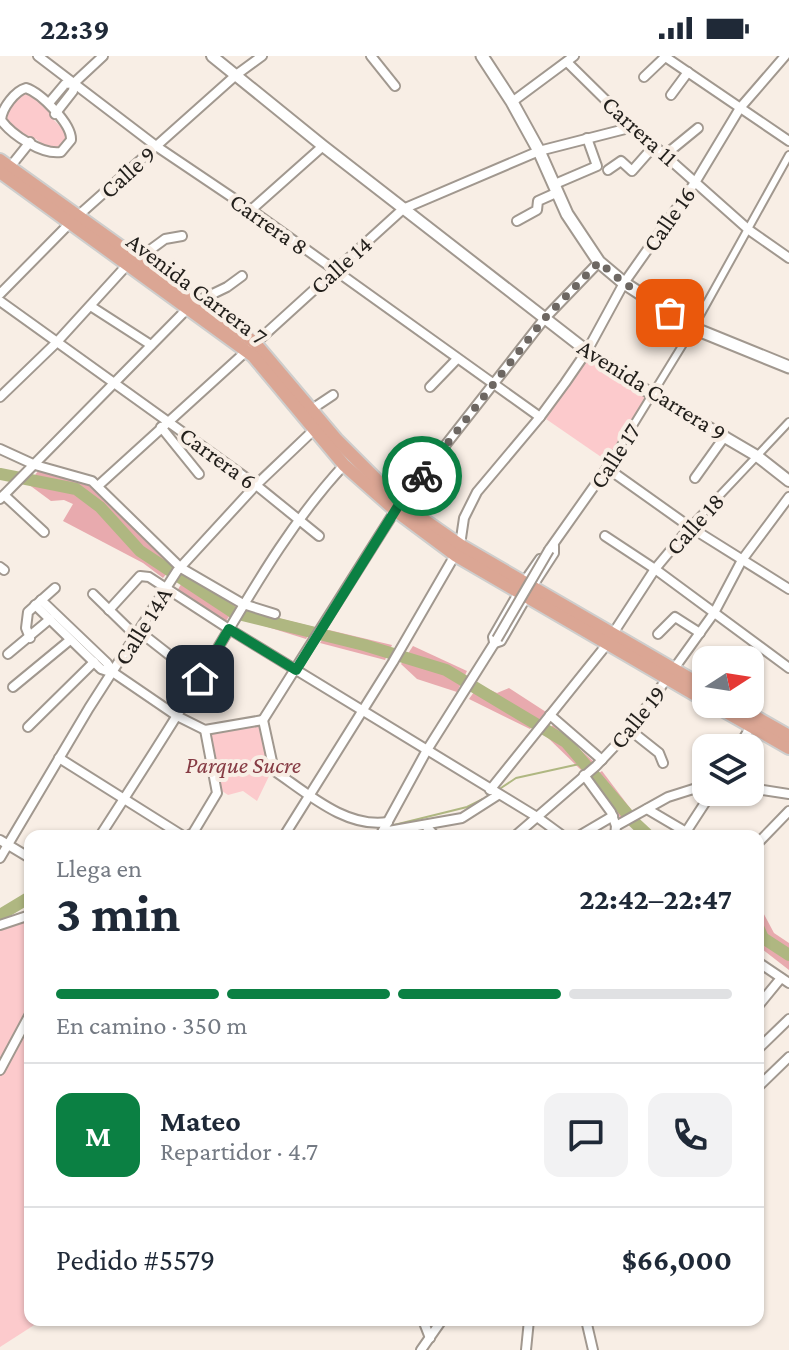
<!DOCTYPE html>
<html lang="es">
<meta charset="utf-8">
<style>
:root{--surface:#fff;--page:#f2f2f3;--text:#1f2937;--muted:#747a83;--line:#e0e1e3;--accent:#0b8043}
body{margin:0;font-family:"Crimson Pro",serif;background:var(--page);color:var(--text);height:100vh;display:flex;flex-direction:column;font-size:30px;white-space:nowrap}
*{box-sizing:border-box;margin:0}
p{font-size:26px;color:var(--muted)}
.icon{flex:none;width:44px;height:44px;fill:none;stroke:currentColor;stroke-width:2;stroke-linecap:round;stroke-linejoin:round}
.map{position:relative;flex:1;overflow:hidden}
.drawer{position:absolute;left:24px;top:774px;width:740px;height:496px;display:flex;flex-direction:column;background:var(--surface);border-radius:16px;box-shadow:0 2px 6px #0004}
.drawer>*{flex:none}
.needle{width:52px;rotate:78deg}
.buttons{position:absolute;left:692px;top:590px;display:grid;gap:16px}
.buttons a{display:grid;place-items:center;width:72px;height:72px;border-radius:16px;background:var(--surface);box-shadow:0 2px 6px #0004;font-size:40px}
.pin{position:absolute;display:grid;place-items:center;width:68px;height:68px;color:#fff;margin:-34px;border-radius:16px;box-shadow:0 4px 12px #0006}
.courier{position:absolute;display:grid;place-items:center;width:80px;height:80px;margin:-40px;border:6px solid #0b8043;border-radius:50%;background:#fff;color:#222;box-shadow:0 2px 10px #0007}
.overview em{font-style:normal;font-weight:700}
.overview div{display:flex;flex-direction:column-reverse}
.overview{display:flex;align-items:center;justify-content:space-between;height:136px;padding:0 32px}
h1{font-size:52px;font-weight:700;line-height:60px}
.bar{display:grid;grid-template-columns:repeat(4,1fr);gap:12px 8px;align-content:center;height:96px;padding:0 32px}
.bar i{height:10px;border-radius:6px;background:var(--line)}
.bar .selected{background:var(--accent)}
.bar p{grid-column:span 4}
.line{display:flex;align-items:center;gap:20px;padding:0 32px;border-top:2px solid var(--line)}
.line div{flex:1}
.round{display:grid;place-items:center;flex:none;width:84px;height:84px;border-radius:16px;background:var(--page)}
.status{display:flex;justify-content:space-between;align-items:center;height:56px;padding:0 40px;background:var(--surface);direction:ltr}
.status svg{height:22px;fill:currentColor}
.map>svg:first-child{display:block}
</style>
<div class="status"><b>22:39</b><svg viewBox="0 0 49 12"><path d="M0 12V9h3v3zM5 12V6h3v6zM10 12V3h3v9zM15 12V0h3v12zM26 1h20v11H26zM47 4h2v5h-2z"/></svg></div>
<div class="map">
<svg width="789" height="1294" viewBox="0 0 789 1294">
<rect width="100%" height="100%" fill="#f8eee5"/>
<!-- green -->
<g fill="#fccacc">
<path d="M28,37L47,50L53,63L68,78L70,83L54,97L36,83L18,76L6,65C6,54 16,39 28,37Z"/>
<polygon points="589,299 650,341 607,405 546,363"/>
<polygon points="261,668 271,716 257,745 243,735 228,739 222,735 210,678"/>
<polygon points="30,862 30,952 0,1007 0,872"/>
<polygon points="30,964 30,1264 42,1264 0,1291 0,1014"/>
</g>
<!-- forest -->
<g fill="#e8aaae">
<polygon points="39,414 89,430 172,511 163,522 143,507 63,465 73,448 64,444 51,445 28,428"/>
<polygon points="186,520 236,550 226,565 177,535"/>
<polygon points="246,554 314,571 306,583 242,563"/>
<polygon points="329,574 392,589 385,604 320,587"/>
<polygon points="413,590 467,615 457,636 417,623 401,608"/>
<polygon points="479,629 497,637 509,632 546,656 530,673 469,643"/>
<polygon points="553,669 594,706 581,714 544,678"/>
<polygon points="602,715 633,756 621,763 591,722"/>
<polygon points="758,847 774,877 789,887 789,914 758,890"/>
</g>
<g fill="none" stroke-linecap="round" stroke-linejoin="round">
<!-- stream -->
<g stroke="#afb781" stroke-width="2">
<polyline points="501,732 516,722 584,707"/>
<polyline points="390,770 467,751 483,743"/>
<polyline points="361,780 370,777"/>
</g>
<!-- river -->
<g stroke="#afb781" stroke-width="12">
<polyline points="0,418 76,433 100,451 140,495 234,557 364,589 446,614 566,686 629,760"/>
<polyline points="634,766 649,780"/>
<polyline points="0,859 30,841"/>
<polyline points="758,871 763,882 789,899"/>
</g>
<defs>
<g id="pedestrian">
<polyline points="607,412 693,272 789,99"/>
<polyline points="690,471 789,366"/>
</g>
<g id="minor">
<polyline points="38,0 156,90 251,154 540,361"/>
<polyline points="371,0 395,30"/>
<polyline points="664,0 789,85"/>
<polyline points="567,6 633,71 749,174 789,202"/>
<polyline points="644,21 665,1"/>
<path d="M26,32C41,37 72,68 71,84L61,96C42,99 12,79 1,64C2,52 15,35 26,32Z"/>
<polyline points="671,39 688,16"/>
<polyline points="512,46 574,0"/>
<polyline points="49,47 65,28 74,27 103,0"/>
<polyline points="55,58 73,35 74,27"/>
<polyline points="665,99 698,72"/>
<polyline points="10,111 30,86"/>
<polyline points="608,114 621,105 632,115 654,90"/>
<polyline points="555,128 597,110 587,82"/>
<polyline points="251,154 323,90"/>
<polyline points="517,165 537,154 538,145 558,136"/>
<polyline points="139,202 165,183 182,180"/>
<polyline points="0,238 71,166 236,19 262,0"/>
<polyline points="0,245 256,429 319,480"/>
<polyline points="198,245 227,231 242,220"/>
<polyline points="92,251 151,289"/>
<polyline points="430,331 457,303"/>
<polyline points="0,341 56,287 128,208"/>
<polyline points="312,353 333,339"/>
<polyline points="161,371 199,418"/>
<polyline points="0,393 35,409 92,425 181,512 243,548 275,558"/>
<polyline points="695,422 725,380"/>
<polyline points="99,429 403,153 539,95 633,71"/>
<polyline points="4,439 44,476"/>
<polyline points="0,443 188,252"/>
<polyline points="605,480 655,513 789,612"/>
<polyline points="460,489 464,462 477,436 540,361 565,327 587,295 624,227 696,125 740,52 785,0"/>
<polyline points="549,494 607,412 690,471 789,533"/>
<polyline points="0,511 4,514"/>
<polyline points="524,526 540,503"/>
<polyline points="532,531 554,497 554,490"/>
<polyline points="93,538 137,581"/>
<polyline points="41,544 107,607 114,617 177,660 205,674 263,664"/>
<polyline points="35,549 101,613 113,617"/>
<polyline points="109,554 140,520 149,521 229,573 537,761 563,780"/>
<polyline points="140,576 200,623"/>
<polyline points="658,578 675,561 700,577"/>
<polyline points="612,579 655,513 690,471"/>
<polyline points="30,582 26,572 28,556 55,532"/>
<polyline points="494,586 493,581 519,536"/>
<polyline points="495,587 501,585 527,540"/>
<polyline points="8,598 50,563"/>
<polyline points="13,631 70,584"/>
<polyline points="550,659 602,704"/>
<polyline points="263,664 400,447 545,262 599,206"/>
<polyline points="263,664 273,710"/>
<polyline points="28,671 94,606"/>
<polyline points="630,674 659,697 663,707"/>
<polyline points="738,692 751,670"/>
<polyline points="59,702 183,780"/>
<path d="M273,714C306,736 346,773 388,766"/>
<polyline points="584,719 611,756 616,770"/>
<polyline points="750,732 789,738"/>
<polyline points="490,734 608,587"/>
<polyline points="647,753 686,776 712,736"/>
<polyline points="426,770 435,780"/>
<polyline points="383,776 462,762 498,739"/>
<path d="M100,780C134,727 169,674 201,620C246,546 285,473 344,409"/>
<polyline points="188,780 193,777 217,737 205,674"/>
<polyline points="284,780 393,606 455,499"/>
<polyline points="380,780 427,694 497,583"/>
<polyline points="515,780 596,710 630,674 714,557 742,504 789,441"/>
<polyline points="579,780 613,760"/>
<polyline points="615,780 616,770 668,741 706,729"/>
<polyline points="0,784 30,802"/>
<polyline points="758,787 789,755"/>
<polyline points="0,802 89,652 177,515 256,429 318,370"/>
<polyline points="0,869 30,859"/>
<polyline points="758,906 789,927"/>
<polyline points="758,950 781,922"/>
<polyline points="758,993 789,963"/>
<polyline points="0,1014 30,958"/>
<polyline points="758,1031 789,1001"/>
<polyline points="423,1264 430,1282"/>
<polyline points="586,1264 593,1294"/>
<polyline points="421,1294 442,1264"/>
<polyline points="526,1294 529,1264"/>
</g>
<polyline id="tertiary" points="212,0 323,90 587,295 653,339 757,400 789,425"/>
<polyline id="secondary" points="482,0 512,46 539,95 567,158 599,206 624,227 693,272 789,311"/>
<g id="primary">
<polyline points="0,104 255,287 337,384 400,447 460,489 706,632"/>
<polyline points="0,116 253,300 344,409 396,455 455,499 706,645"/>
<polyline points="712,648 789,692"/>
<polyline points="733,648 789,680"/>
</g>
</defs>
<!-- pedestrian casing -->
<use href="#pedestrian" stroke="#a1988f" stroke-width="10"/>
<!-- minor casing -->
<use href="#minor" stroke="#a1988f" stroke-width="12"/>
<!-- tertiary casing -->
<use href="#tertiary" stroke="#a1988f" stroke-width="14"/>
<!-- secondary casing -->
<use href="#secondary" stroke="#a1988f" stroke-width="15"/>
<!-- primary casing -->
<use href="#primary" stroke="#cececd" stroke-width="16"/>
<!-- pedestrian -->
<use href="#pedestrian" stroke="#fff" stroke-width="6"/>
<!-- minor -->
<use href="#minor" stroke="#fff" stroke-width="8"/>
<!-- tertiary -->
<use href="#tertiary" stroke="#fff" stroke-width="10"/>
<!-- secondary -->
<use href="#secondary" stroke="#fff" stroke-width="11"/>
<!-- primary -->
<use href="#primary" stroke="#dba694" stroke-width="12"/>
<defs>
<polyline id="minor-bridge" points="497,583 549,494"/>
</defs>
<!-- minor-bridge casing -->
<use href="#minor-bridge" stroke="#a1988f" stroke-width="12" stroke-linecap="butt"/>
<!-- minor-bridge -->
<use href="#minor-bridge" stroke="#fff" stroke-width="8"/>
</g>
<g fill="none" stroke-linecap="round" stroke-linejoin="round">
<!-- done -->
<polyline stroke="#6d6762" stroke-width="8" stroke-dasharray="0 14.4" points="422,420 545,262 599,206 624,227 670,257"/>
<!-- route -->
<polyline stroke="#0b8043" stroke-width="10" points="200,623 229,573 296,614 400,447 422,420"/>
</g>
<g text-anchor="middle" stroke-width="8" stroke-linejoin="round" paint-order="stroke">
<!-- street labels -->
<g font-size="24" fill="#221f1b" stroke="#f8eee5">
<text transform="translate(640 75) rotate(42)" y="8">Carrera 11</text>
<text transform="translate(128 116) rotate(-42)" y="8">Calle 9</text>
<text transform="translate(669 163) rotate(-55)" y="8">Calle 16</text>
<text transform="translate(269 168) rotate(35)" y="8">Carrera 8</text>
<text transform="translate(341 209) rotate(-42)" y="8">Calle 14</text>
<text transform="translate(197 233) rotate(37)" y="8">Avenida Carrera 7</text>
<text transform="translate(652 334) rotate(32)" y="8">Avenida Carrera 9</text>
<text transform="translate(615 400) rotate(-57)" y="8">Calle 17</text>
<text transform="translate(218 402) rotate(36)" y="8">Carrera 6</text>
<text transform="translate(695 468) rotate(-48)" y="8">Calle 18</text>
<text transform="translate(143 570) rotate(-58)" y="8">Calle 14A</text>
<text transform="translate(638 661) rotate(-51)" y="8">Calle 19</text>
</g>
<!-- park labels -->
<g font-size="24" font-style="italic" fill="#853a43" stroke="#f8eee5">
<text x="243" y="717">Parque Sucre</text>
</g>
</g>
</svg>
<div class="buttons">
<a><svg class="needle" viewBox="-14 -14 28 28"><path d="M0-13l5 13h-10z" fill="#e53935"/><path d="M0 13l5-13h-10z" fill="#747a83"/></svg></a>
<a><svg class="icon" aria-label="layers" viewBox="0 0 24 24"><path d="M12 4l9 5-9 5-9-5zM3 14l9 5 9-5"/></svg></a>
</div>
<div class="pin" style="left:670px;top:257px;background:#ea580c"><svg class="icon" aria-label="bag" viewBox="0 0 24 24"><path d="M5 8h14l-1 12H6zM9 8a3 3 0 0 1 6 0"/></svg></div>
<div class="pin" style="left:200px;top:623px;background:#1f2937"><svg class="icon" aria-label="home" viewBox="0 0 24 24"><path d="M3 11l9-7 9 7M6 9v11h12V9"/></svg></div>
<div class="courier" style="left:422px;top:420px"><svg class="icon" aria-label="bike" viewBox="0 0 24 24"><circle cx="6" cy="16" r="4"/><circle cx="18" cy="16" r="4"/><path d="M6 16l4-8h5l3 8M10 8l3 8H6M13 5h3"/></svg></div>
<section class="drawer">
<div class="overview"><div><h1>3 min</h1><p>Llega en</p></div><em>22:42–22:47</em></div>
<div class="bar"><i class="selected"></i><i class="selected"></i><i class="selected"></i><i></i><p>En camino · 350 m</p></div>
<div class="line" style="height:144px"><b class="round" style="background:var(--accent);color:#fff">M</b><div><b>Mateo</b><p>Repartidor · 4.7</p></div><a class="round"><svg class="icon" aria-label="chat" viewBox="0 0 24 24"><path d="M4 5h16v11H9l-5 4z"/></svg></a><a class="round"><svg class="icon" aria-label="phone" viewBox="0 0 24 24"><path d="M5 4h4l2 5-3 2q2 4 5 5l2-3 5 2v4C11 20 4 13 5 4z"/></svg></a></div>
<div class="line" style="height:104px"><div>Pedido #5579</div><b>$66,000</b></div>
</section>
</div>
